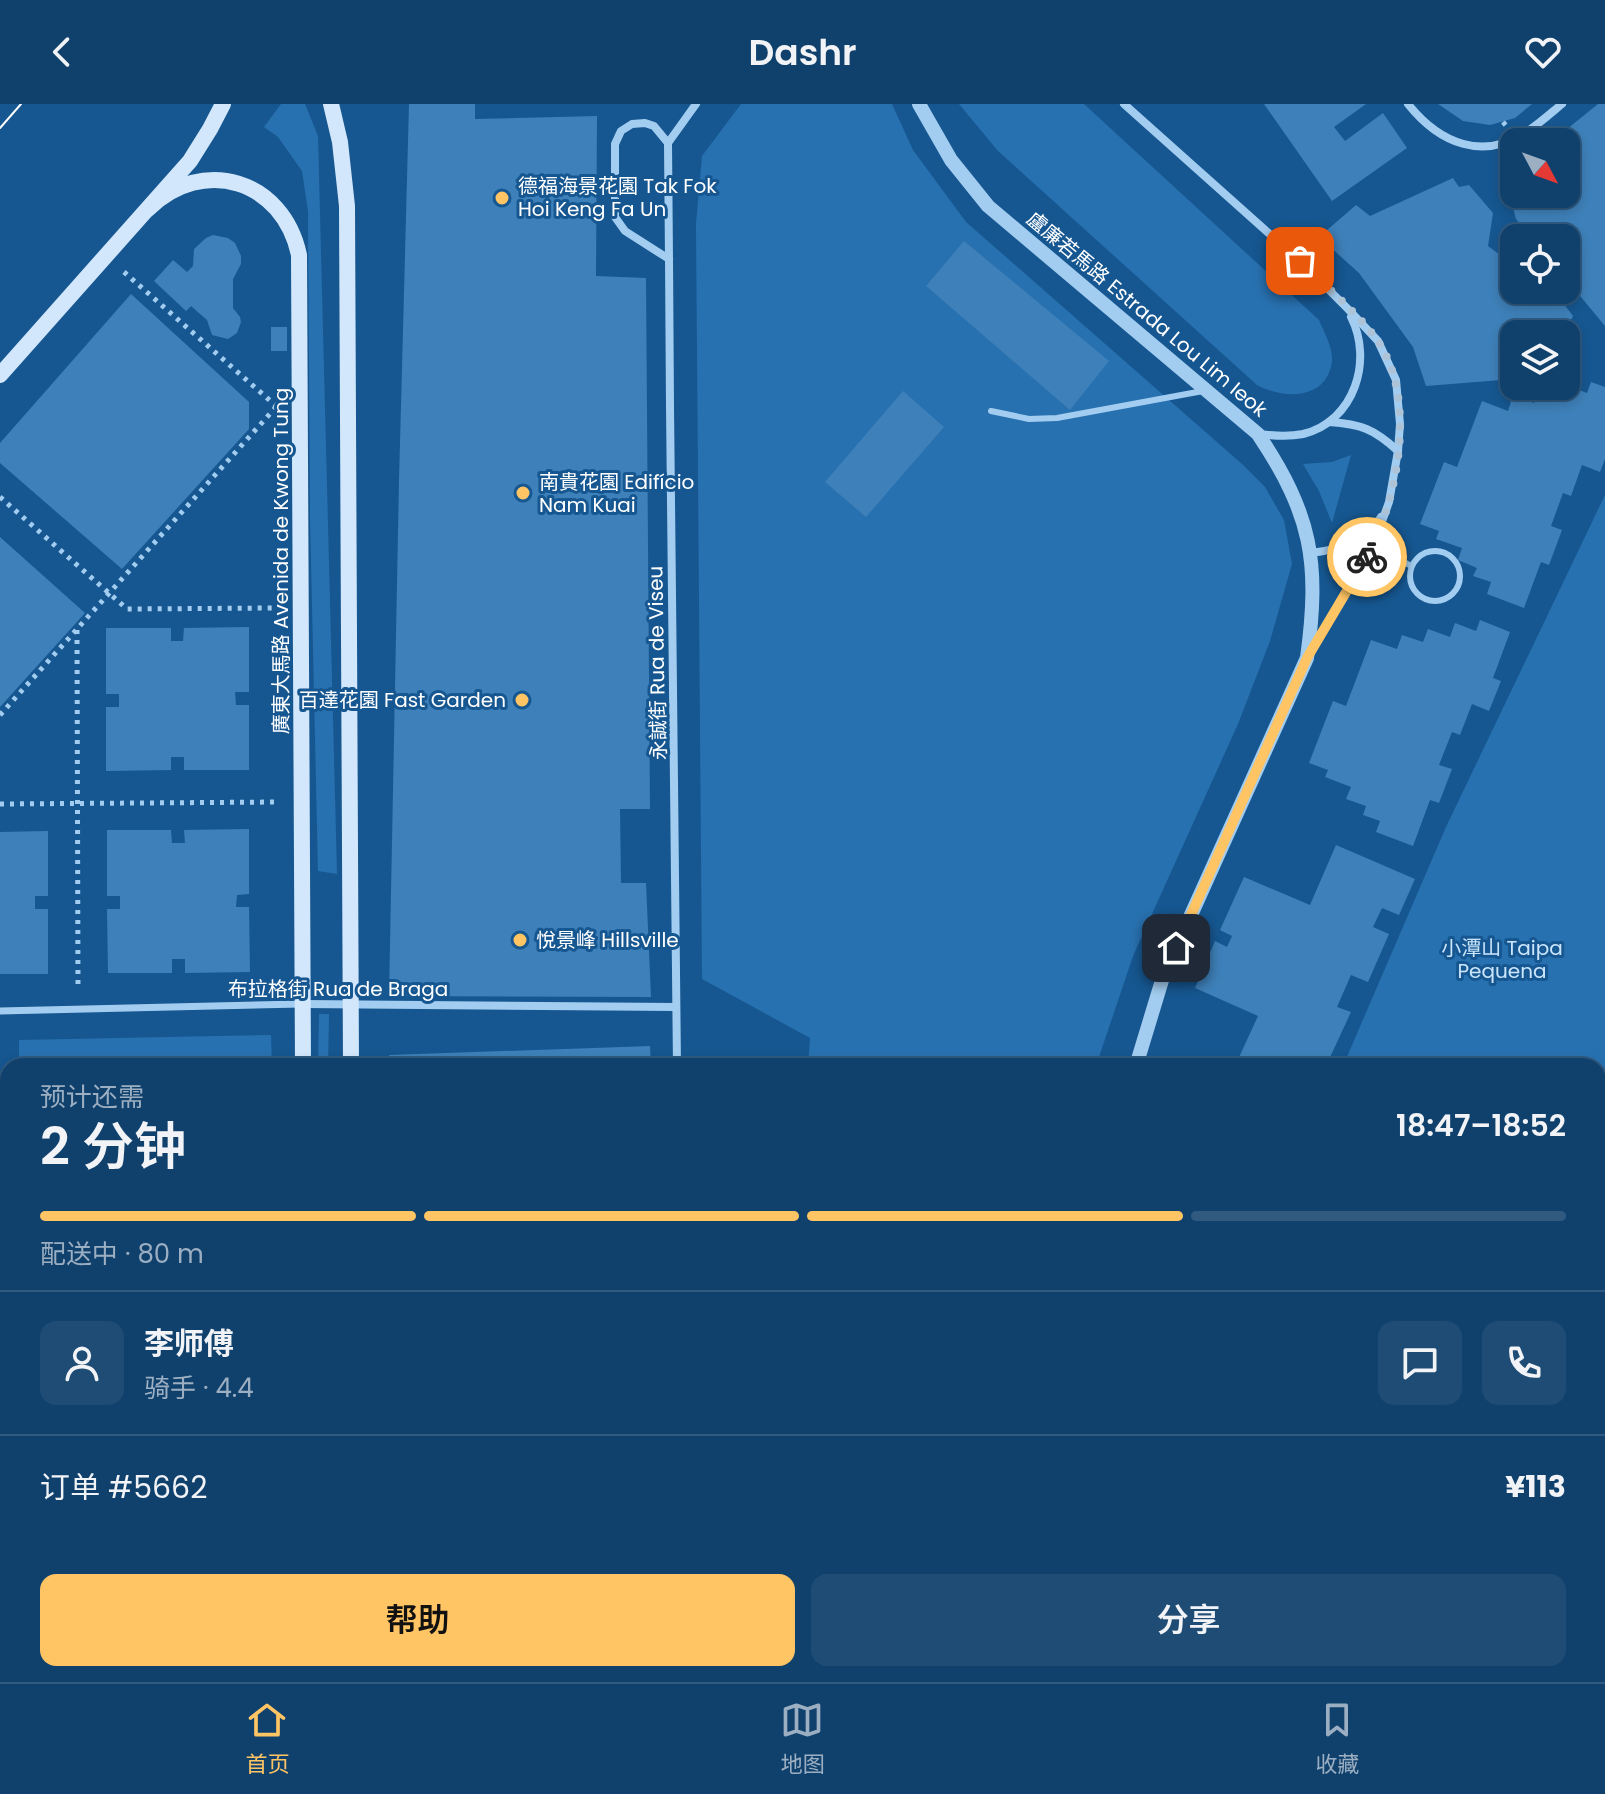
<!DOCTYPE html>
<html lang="zh">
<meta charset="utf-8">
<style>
:root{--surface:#10416d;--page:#1e4c75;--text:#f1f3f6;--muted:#9cafc2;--line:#305a80;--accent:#ffc463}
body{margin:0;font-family:Poppins,"Noto Sans SC",sans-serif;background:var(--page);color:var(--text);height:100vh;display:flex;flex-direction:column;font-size:30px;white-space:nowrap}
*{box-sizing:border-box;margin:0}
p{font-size:26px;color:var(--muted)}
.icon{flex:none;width:44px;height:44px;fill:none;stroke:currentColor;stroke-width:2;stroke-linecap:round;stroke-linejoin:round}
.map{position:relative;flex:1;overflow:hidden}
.details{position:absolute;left:0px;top:954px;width:1606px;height:624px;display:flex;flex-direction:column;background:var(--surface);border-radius:24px 24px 0 0;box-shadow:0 4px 12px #0003,0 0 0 2px var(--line)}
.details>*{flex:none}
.needle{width:52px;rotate:131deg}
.buttons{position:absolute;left:1500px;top:24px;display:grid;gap:16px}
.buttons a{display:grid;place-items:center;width:80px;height:80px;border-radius:16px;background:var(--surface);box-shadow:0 4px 12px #0003,0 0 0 2px var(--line);font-size:40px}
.pin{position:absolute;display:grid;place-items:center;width:68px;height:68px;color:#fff;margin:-34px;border-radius:16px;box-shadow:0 4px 12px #0006}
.courier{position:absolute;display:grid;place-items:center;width:80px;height:80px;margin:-40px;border:6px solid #ffc463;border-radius:50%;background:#fff;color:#222;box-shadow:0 2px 10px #0007}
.head em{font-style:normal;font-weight:600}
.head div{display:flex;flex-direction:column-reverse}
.head{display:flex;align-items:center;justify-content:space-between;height:136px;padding:0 40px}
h1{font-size:52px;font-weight:600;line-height:60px}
.bar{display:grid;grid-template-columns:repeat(4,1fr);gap:12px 8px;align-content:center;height:96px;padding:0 40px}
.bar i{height:10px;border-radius:6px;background:var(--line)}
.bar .on{background:var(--accent)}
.bar p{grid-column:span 4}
.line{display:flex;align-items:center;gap:20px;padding:0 40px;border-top:2px solid var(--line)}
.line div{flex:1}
.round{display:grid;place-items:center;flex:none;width:84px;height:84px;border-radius:16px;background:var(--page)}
.button{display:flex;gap:16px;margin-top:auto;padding:16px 40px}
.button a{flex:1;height:92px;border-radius:16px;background:var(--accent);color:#111;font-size:32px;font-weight:600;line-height:92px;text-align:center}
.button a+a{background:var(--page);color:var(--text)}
header{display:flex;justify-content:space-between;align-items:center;height:104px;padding:0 40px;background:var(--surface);font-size:36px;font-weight:600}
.dock{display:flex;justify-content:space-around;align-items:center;height:112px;border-top:2px solid var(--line);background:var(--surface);font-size:22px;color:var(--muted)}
.dock a{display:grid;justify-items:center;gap:4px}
.dock .on{color:var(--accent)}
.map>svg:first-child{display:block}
</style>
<header><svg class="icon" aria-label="back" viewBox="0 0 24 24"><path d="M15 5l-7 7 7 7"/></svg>Dashr<svg class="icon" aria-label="heart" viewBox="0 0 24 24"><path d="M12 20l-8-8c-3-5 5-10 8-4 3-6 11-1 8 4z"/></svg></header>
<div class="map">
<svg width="1605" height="1578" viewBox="0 0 1605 1578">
<rect width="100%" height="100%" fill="#165791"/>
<!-- green -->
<g fill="#2871b0">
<polygon points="281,0 305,0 318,32 337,770 318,767 310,413 308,107 302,67 278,33 264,23"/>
<polygon points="741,0 892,0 913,46 966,118 1242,360 1265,383 1284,416 1292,460 1270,537 1238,620 1133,852 1096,962 808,962 810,934 702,875 696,120 702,52"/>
<path d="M959,0H1084L1319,216C1324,228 1333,244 1332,257C1327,297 1283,295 1257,281L998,47Z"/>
<polygon points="1351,351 1332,419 1319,387 1303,360 1332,358"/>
<polygon points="1605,391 1605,1578 1210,1578 1211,1570 1598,1570 1598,962 1343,962 1446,723"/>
<polygon points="319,910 329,910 328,962 318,962"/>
<polygon points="271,931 272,962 19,962 19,936"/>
<polygon points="0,1264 8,1264 8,1570 177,1570 172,1578 0,1578"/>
<polygon points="336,1570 656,1570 656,1578 332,1578"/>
<rect x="899" y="1570" width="67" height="8"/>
</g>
<!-- building -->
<g fill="#3e80b9">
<polygon points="409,0 475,0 475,15 597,12 596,172 646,174 650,705 620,705 621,779 646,779 651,893 389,892 399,377"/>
<polygon points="1264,0 1366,0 1334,23 1345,37 1383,9 1407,44 1332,97"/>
<polygon points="1438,0 1532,0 1515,14 1490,21 1463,17"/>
<polygon points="1598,0 1605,0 1605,222 1566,175 1566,134 1532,134 1516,115 1512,100 1513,90 1566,90 1566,38 1551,38"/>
<polygon points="1453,74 1459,83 1469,81 1493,109 1488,142 1514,161 1514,186 1547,186 1561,196 1573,212 1564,230 1514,230 1514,275 1426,282 1413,243 1359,169 1319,133 1356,101 1370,112"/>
<polygon points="213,131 228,134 235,139 241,152 241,160 233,175 233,204 240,213 241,218 237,229 228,235 212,231 207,216 191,202 186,207 154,177 173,156 187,168 193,162 194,145 206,134"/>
<polygon points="964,137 1109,257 1070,306 926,182"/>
<polygon points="131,190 249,298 249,325 122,465 0,359 0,339"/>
<rect x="271" y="223" width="16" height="24"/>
<polygon points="1591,278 1605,283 1605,355 1600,368 1582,361 1571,392 1563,389 1551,422 1562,426 1549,461 1541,458 1524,504 1487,490 1491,478 1473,472 1477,464 1458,456 1462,444 1436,435 1439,427 1420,420 1444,358 1457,363 1482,297 1508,307 1513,291 1534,299 1539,286 1561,294 1566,281 1587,289"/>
<polygon points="903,287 944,323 866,413 825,378"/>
<polygon points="0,433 85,509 0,603"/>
<polygon points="1480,516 1510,528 1493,574 1501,577 1489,607 1472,600 1460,631 1452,628 1439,661 1452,665 1439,699 1430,696 1413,742 1376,728 1380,717 1363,711 1366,702 1346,695 1351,683 1325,673 1328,666 1309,659 1333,597 1346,602 1371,536 1397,545 1402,531 1423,538 1428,525 1450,533 1455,519 1476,527"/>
<polygon points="249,523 249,588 235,588 236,601 249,601 249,666 184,666 184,653 171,653 171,666 106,667 106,603 119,603 119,590 106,590 106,524 171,524 171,537 183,537 184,524"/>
<polygon points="249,725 249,790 237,791 236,803 249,803 250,868 185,869 185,855 172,855 172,869 108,869 107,805 120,805 120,792 107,792 107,726 171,726 172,739 185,739 184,726"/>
<polygon points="48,727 48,792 35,792 35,805 48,805 48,870 0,870 0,728"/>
<polygon points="1336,741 1415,775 1399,811 1382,804 1373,823 1389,830 1368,878 1351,871 1337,903 1351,908 1326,962 1235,962 1258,912 1195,884 1215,837 1227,843 1232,832 1220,826 1244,773 1310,801"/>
<polygon points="650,942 651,962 390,962 389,951"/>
<rect x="724" y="1570" width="174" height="8"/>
<polygon points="1038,1570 1181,1570 1180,1578 1038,1578"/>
</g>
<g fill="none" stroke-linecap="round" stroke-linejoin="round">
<!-- path -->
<g stroke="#a3cdf0" stroke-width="5" stroke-dasharray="4 6" stroke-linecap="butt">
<polyline points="124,168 275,301"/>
<polyline points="0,393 127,505 276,504"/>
<polyline points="77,526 78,884"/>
<polyline points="0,611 276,303"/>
<polyline points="0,700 279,698"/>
<polyline points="1598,1231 1605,1227"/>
<polyline points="0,1234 8,1234"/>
<polyline points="1476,1578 1478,1570"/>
</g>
<!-- service -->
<g stroke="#a3cdf0" stroke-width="6">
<polyline points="991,307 1029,315 1057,314 1203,287"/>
<polyline points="1374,440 1411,462"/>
<circle cx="1435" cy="472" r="25"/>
</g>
<!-- pedestrian -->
<polyline stroke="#a3cdf0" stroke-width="7" points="0,907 301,900"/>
<!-- minor -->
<g stroke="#a3cdf0" stroke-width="8">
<polyline points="1124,0 1300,157 1348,205 1378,237 1396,276 1400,320 1398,347 1389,398 1374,440 1311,548"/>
<path d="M1408,0C1439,39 1483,58 1528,27C1540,19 1551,9 1562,0"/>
<polyline points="668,39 696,0"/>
<polyline points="669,155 625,127 615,113 615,40 621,27 632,20 645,19 654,22 668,39 669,155 670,303 677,962"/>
<path d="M1329,318C1361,320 1374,325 1398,347"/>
<path d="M1259,330C1275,332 1288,333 1303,330C1355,317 1373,256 1351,213"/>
<path d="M1311,449C1338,446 1366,438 1381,413"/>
<polyline points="303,900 676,903"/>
<polyline points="680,1570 681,1578"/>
</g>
<!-- tertiary -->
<g stroke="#a3cdf0" stroke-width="14">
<path d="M919,0L951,56L988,102L1258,330C1312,411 1320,458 1307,554L1163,873L1136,962"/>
<polyline points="1008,1578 1009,1570"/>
</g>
<!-- secondary -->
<g stroke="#d2e7fb" stroke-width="16">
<polyline points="331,0 340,38 347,102 351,962"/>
<path d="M148,105C203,51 283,76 299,151L303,962"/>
<polyline points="0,271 190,57 210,25 223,0"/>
<polyline points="226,1578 230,1570"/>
<polyline points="278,1578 282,1570"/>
</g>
<!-- tram -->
<polyline stroke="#fff" stroke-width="2" points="0,24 21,0"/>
<!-- path-bridge -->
<polyline stroke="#a3cdf0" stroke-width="5" stroke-dasharray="4 6" stroke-linecap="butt" points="1503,18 1520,38"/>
</g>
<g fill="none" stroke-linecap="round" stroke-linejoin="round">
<!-- done -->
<path stroke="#adc4d8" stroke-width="8" stroke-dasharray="0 14.4" d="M1300,157C1325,182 1358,209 1377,236C1418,294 1398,395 1367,453"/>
<!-- route -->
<polyline stroke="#ffc463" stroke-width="10" points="1176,844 1307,554 1367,453"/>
</g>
<!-- markers -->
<g fill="#ffc463" stroke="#165791" stroke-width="3">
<circle cx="502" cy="94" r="8"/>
<circle cx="523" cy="389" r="8"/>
<circle cx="522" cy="596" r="8"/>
<circle cx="520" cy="836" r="8"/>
</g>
<g text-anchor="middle" stroke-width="6" stroke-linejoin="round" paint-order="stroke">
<!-- poi labels -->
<g font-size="20" fill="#fff" stroke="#165791" text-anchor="start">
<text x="518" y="89">德福海景花園 Tak Fok<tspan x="518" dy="23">Hoi Keng Fa Un</tspan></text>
<text x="539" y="385">南貴花園 Edifício<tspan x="539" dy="23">Nam Kuai</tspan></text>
<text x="506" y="603" text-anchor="end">百達花園 Fast Garden</text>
<text x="536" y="843">悅景峰 Hillsville</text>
</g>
<!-- street labels -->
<g font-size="20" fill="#fff" stroke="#165791">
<text transform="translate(1147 210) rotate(40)" y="7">盧廉若馬路 Estrada Lou Lim Ieok</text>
<text transform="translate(281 457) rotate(-90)" y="7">廣東大馬路 Avenida de Kwong Tung</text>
<text transform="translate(657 559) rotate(-91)" y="7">永誠街 Rua de Viseu</text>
<text x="338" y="892">布拉格街 Rua de Braga</text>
</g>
<!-- park labels -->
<g font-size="20" fill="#cae5fc" stroke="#165791">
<text x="1502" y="851">小潭山 Taipa<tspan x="1502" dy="23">Pequena</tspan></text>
</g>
</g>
</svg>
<div class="buttons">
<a><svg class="needle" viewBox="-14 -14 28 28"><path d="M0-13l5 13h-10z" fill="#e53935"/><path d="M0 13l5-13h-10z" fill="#9cafc2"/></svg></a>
<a><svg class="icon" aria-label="locate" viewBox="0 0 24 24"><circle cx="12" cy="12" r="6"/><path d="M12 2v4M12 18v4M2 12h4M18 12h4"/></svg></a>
<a><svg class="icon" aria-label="layers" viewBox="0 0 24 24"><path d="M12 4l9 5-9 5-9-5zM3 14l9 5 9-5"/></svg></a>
</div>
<div class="pin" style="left:1300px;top:157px;background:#ea580c"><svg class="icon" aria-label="bag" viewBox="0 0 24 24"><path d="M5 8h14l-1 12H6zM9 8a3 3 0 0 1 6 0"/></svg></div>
<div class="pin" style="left:1176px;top:844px;background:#1f2937"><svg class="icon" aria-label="home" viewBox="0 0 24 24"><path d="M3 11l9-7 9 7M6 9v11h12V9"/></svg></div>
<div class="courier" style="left:1367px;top:453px"><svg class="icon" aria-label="bike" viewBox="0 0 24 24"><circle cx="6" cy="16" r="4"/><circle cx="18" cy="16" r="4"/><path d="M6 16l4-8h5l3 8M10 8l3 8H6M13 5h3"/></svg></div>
<section class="details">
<div class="head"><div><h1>2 分钟</h1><p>预计还需</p></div><em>18:47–18:52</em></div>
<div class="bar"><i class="on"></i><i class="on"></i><i class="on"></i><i></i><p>配送中 · 80 m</p></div>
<div class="line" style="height:144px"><a class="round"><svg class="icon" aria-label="person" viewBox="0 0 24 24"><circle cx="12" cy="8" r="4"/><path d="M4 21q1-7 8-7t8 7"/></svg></a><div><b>李师傅</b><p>骑手 · 4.4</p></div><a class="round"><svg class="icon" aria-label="chat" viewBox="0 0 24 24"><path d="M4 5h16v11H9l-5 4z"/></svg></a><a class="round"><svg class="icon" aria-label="phone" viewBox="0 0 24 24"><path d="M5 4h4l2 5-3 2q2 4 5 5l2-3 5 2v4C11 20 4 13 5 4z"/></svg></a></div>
<div class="line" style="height:104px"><div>订单 #5662</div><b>¥113</b></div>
<div class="button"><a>帮助</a><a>分享</a></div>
</section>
</div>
<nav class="dock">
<a class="on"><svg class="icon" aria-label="home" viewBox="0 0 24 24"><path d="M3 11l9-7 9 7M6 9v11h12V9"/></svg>首页</a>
<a><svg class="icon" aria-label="map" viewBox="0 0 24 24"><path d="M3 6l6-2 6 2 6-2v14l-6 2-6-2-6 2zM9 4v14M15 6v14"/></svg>地图</a>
<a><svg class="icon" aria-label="saved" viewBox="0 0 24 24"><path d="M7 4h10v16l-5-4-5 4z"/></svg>收藏</a>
</nav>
